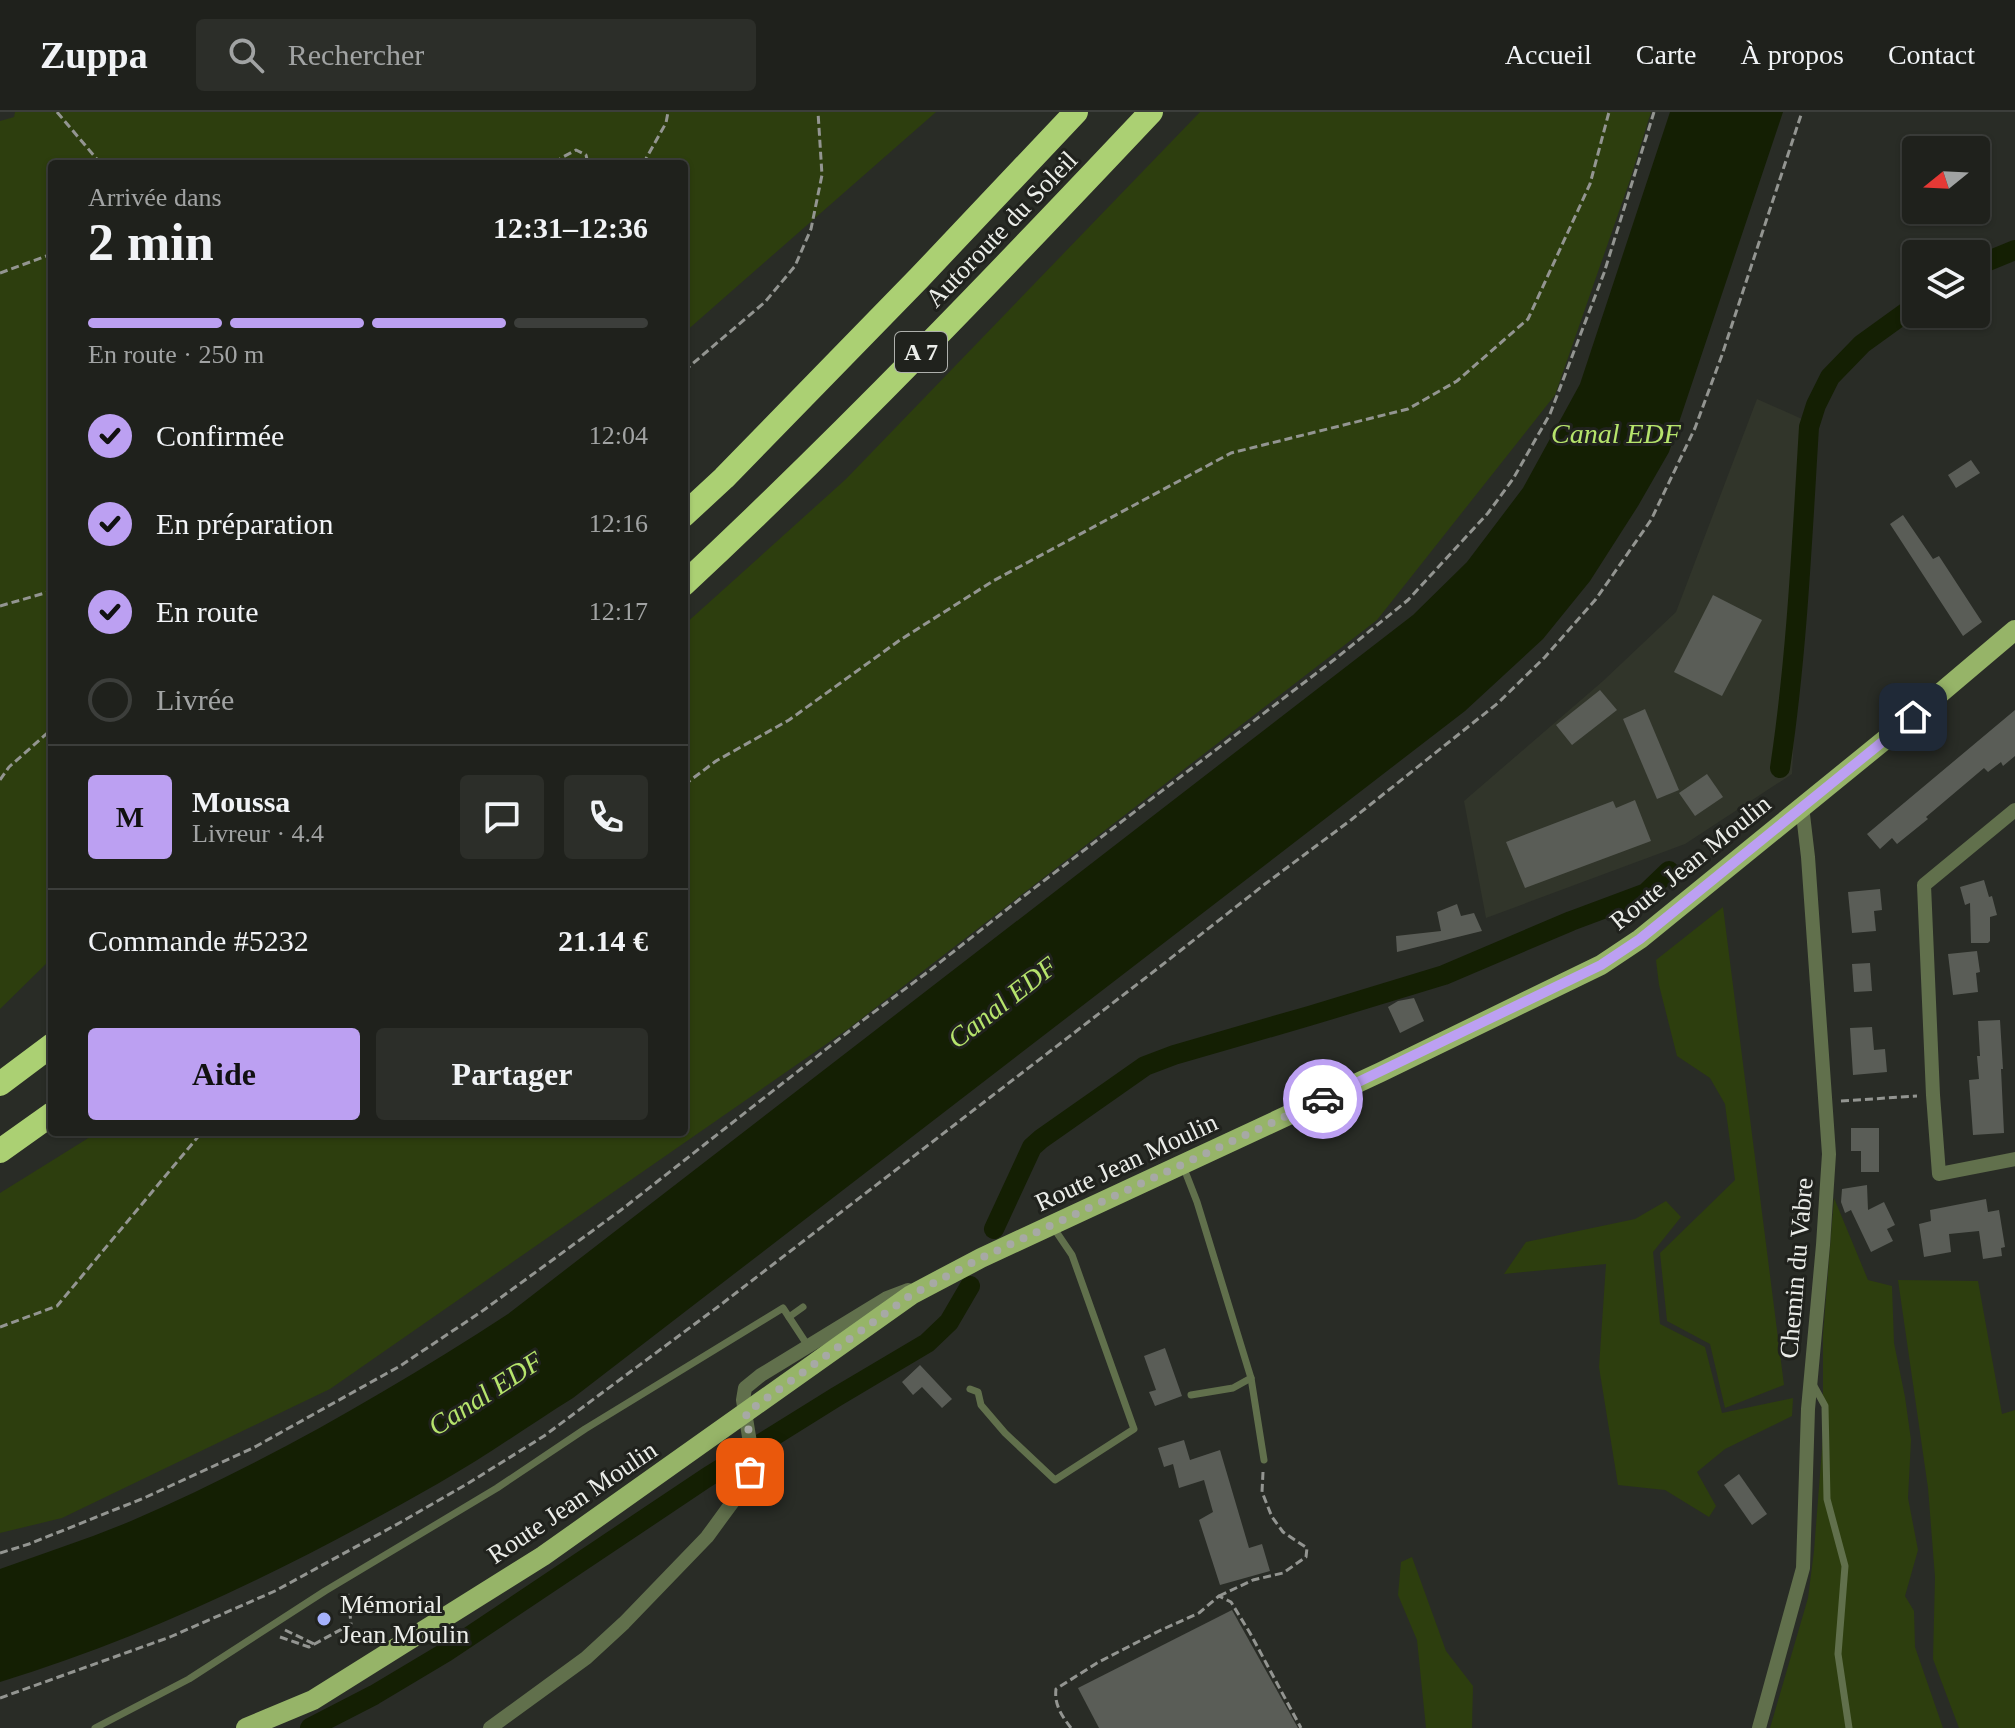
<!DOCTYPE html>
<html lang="fr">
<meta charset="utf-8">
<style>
:root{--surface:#1f211c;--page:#2c2e29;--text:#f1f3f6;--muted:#a1a3a3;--line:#3c3e3b;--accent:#bca0f2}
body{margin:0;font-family:"Times New Roman",serif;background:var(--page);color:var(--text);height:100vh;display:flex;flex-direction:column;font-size:30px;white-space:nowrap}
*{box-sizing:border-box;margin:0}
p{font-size:26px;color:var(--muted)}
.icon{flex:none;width:44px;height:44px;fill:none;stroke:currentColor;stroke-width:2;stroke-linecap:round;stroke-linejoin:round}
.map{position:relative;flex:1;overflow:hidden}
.side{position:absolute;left:48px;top:48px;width:640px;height:976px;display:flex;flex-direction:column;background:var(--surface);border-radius:8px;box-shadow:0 2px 6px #0004,0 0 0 2px var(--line)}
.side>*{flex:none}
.needle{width:52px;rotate:252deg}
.fabs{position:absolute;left:1902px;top:24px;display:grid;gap:16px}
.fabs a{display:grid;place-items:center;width:88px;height:88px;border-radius:8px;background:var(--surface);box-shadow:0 2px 6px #0004,0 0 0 2px var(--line);font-size:40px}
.pin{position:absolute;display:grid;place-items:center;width:68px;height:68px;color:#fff;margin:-34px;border-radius:16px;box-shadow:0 4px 12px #0006}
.courier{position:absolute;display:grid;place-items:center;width:80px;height:80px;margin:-40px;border:6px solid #bca0f2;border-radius:50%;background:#fff;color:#222;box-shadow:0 2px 10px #0007}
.overview em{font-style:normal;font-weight:700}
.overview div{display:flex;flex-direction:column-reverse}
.overview{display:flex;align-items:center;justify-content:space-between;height:136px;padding:0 40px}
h1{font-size:52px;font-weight:700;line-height:60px}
.bar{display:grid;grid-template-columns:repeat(4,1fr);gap:12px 8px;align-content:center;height:96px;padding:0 40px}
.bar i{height:10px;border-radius:6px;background:var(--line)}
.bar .on{background:var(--accent)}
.bar p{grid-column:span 4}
.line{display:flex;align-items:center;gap:20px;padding:0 40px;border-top:2px solid var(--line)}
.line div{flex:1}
.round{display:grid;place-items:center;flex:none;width:84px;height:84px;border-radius:8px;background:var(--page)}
ol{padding:0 40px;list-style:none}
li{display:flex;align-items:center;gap:24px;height:88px}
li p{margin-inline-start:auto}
li .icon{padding:8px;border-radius:50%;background:var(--accent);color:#111;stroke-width:4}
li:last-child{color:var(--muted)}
li i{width:44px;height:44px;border:4px solid var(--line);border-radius:50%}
.action{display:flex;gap:16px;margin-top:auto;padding:16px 40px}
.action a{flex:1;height:92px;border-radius:8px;background:var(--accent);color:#111;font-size:32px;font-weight:700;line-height:92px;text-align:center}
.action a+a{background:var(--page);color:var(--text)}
header{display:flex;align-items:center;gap:48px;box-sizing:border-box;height:112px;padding:0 40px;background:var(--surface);border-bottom:2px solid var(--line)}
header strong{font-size:38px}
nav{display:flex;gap:44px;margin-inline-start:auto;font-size:28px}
.search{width:560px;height:72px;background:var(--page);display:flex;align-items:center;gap:20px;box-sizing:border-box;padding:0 28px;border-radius:8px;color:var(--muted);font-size:30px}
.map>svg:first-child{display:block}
</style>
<header>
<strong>Zuppa</strong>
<div class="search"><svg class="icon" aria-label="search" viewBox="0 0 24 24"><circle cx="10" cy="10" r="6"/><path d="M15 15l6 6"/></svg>Rechercher</div>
<nav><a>Accueil</a><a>Carte</a><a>À propos</a><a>Contact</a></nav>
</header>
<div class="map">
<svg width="2015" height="1616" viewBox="0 0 2015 1616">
<rect width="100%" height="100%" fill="#292c26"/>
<!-- built -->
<polygon fill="#31352a" points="1757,287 1811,311 1792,662 1685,732 1486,806 1464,689 1603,569 1676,500"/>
<!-- green -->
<g fill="#2d3e0e">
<polygon points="15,0 936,0 684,221 684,52 52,52 52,846 0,897 0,9 14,5"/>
<polygon points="1200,0 1651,0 1630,68 1555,283 1377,508 848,917 330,1277 62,1406 0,1421 0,1081 98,1020 684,1020 684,513 846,367"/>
<polygon points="1723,795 1784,1273 1725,1296 1710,1232 1667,1209 1660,1141 1735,1068 1725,992 1710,966 1677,944 1659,873 1656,848"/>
<polygon points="1834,1086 1868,1168 1892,1174 1894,1231 1905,1285 1911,1328 1908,1386 1918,1438 1905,1484 1914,1499 1915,1535 1943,1616 1770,1616 1808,1486 1814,1439 1823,1324 1823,1223"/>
<polygon points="1666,1089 1681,1105 1653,1140 1660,1212 1705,1235 1722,1301 1793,1286 1792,1304 1725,1337 1697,1360 1716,1394 1709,1405 1665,1378 1618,1373 1599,1255 1606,1152 1504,1162 1526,1130 1635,1107"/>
<polygon points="1898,1168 1978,1169 2002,1302 2015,1298 2015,1616 1959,1616 1933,1547 1935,1465 1928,1376"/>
<polygon points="1412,1445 1446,1539 1473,1574 1472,1616 1426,1616 1417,1528 1398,1483 1401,1450"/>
</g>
<!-- water -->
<path fill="#141f03" d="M1670,0H1783L1669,340L1638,394L1590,469L1543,527L1465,599L573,1286C528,1314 485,1345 439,1371C299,1451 154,1523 0,1570V1457C44,1441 88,1427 131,1409C263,1352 388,1280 508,1202L1413,503L1467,450L1523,376L1580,272Z"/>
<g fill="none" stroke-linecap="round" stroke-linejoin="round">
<!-- canal -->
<g stroke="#141f03" stroke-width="20">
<polyline points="1976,154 2015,138"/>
<path d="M1780,656C1797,543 1802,429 1809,315L1816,293L1830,265L1862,232L1916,193"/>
<polyline points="994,1117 1032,1035 1041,1027 1145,954 1174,943 1309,904 1444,863 1571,809 1646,781 1669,759"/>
<polyline points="310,1616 374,1583 446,1540 706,1366 836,1285 927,1231 949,1210 970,1174"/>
</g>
</g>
<!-- building -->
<g fill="#5a5d57">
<polygon points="1971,348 1980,361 1956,376 1948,363"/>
<polygon points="1903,403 1933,447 1939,444 1982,510 1963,524 1890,412"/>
<polygon points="1713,483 1762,508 1722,584 1674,560"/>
<polygon points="1600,578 1617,598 1572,633 1556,613"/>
<polygon points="1645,597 1679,678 1657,687 1623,607"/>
<polygon points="2015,598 2015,644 2003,654 2001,650 1988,660 1984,656 1926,705 1928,707 1897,732 1892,726 1880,737 1867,722"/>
<polygon points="1707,662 1723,685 1695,704 1679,681"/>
<polygon points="1635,688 1651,729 1525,776 1506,730 1613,689 1616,696"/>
<polygon points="1984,768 1989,785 1992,784 1997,803 1990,805 1990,829 1988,831 1971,831 1970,791 1965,793 1960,775"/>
<polygon points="1880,777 1882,798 1874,799 1876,819 1852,821 1848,780"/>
<polygon points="1457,792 1461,804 1474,801 1482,819 1397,840 1396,824 1441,819 1437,800"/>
<polygon points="1977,839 1980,860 1976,861 1978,880 1953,883 1948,842"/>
<polygon points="1870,851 1872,879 1854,880 1852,852"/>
<polygon points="1414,886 1424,909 1400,921 1388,895 1398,889"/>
<polygon points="2000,908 2003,957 2001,957 2004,1021 1973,1023 1969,968 1979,967 1977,944 1980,944 1978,909"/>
<polygon points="1872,915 1874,938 1885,937 1887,960 1853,963 1850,916"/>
<polygon points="1851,1016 1879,1016 1879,1060 1861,1060 1861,1039 1851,1039"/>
<polygon points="1867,1073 1868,1098 1884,1090 1895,1113 1887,1117 1893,1129 1871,1140 1851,1098 1845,1101 1841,1090 1842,1077"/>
<polygon points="1986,1087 1988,1100 1999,1098 2005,1135 2001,1136 2002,1144 1983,1147 1979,1119 1949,1122 1951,1140 1924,1145 1919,1112 1931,1109 1930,1098"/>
<polygon points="1165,1236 1182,1284 1155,1294 1149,1280 1156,1278 1144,1244"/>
<polygon points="920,1253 952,1287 942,1296 922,1275 913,1283 902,1270"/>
<polygon points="1184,1328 1190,1348 1220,1338 1249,1436 1262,1432 1270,1459 1220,1473 1199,1408 1213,1400 1204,1368 1179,1376 1173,1352 1164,1355 1158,1336"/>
<polygon points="1739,1362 1767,1402 1752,1413 1724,1373"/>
<polygon points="1232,1498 1298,1616 1099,1616 1078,1576"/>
</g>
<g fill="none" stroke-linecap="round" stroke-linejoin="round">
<!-- path -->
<g stroke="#939591" stroke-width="3" stroke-dasharray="8 4" stroke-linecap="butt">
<polyline points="57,0 101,52"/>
<polyline points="294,52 348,52"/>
<polyline points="555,52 561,46 576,38 586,43 588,52"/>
<polyline points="643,52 666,11 668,0"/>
<polyline points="0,161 52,142"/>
<polyline points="684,259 765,190 795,154 811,117 822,63 818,0"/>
<polyline points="0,494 52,479"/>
<polyline points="0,668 9,655 52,617"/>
<polyline points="684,673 716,649 789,608 900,528 993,469 1231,341 1408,297 1457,269 1528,207 1590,72 1609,0"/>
<polyline points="1841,989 1917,984"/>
<polyline points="0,1215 57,1194 202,1020"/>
<polyline points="0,1441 29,1432 144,1386 253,1336 400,1254 481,1200 621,1098 862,909 929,859 1020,787 1335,547 1408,488 1488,401 1513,367 1550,302 1604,161 1654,0"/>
<polyline points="1219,1484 1253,1468 1283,1461 1306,1445 1307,1436 1283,1420 1272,1405 1262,1380 1263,1360"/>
<polyline points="285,1518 314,1532"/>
<polyline points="280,1525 309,1535 351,1512 348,1482"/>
<polyline points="0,1586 170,1525 275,1479 403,1409 467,1372 544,1324 719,1194 1157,857 1265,772 1351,708 1498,591 1545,545 1596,487 1651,408 1695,316 1722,243 1802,0"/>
<path d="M1071,1616C1062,1604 1054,1593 1056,1577L1097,1551L1159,1519L1199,1501L1219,1484L1231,1490L1250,1521L1301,1616"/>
</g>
<!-- lane -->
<g stroke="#61704c" stroke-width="7">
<polyline points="1183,1054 1197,1090 1251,1266 1264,1348"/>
<polyline points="789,1205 803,1195"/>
<polyline points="1814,1274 1825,1294 1827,1387 1845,1454 1838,1542 1849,1616"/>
<polyline points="970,1277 978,1280 981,1293 1005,1321 1055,1368 1134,1317 1072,1143 1053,1115"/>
<polyline points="1191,1283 1233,1276 1251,1266"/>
<polyline points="95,1616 189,1567 325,1479 497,1376 585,1317 783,1196 808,1234"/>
</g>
<!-- street -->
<g stroke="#61704c" stroke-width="14">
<polyline points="2015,698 1924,773 1933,983 1939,1062 2015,1047"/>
<polyline points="490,1616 586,1546 624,1511 707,1425 737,1384 750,1360 753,1349 743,1288 745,1276 761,1263 887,1186 908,1178"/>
<polyline points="1759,1616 1803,1456 1808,1297 1823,1133 1829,1042 1808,745 1802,694"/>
</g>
<!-- primary -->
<polyline stroke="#96b468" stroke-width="20" points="246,1616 313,1588 543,1444 911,1183 981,1146 1381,960 1601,853 1640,827 1892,622 2015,518"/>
<!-- highway -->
<g stroke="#abd073" stroke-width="24">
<polyline points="684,403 724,366 919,166 1076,0"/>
<path d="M684,472C846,321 999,161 1151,0"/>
<polyline points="0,972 52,933"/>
<polyline points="0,1039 52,1002"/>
</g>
</g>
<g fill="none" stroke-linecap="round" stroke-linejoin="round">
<!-- done -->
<polyline stroke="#a7a9a5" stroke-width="8" stroke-dasharray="0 14.4" points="750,1360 753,1349 746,1301 911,1183 981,1146 1323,987"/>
<!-- route -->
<polyline stroke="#bca0f2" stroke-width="10" points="1323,987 1601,853 1640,827 1913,605"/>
</g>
<!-- markers -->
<circle fill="#a5b1fc" stroke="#20221d" stroke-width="3" cx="324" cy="1507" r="8"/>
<g text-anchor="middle" stroke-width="6" stroke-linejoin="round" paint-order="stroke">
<!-- shield labels -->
<rect fill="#20221d" stroke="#aeb0ac" stroke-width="2" x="895" y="220" width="52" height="40" rx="6"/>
<g font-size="24" font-weight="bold" fill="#ebede9">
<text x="921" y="248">A 7</text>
</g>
<!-- street labels -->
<g font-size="26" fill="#ebede9" stroke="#20221d">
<text transform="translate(1001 117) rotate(-46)" y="9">Autoroute du Soleil</text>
<text transform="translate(1690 750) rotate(-39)" y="9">Route Jean Moulin</text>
<text transform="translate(1126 1050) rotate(-25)" y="9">Route Jean Moulin</text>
<text transform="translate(1796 1156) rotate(-85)" y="9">Chemin du Vabre</text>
<text transform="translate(572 1390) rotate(-34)" y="9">Route Jean Moulin</text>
</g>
<!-- poi labels -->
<g font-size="26" fill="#ebede9" stroke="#20221d" text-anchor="start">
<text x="340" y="1501">Mémorial<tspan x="340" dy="30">Jean Moulin</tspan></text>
</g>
<!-- water labels -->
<g font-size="28" font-style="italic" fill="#b6e46c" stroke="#20221d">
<text x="1616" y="331">Canal EDF</text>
<text transform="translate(1002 890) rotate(-38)" y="10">Canal EDF</text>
<text transform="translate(485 1281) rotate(-33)" y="10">Canal EDF</text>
</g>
</g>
</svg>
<div class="fabs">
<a><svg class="needle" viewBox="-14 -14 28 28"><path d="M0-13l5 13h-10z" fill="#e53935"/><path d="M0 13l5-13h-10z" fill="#a1a3a3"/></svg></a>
<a><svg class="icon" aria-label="layers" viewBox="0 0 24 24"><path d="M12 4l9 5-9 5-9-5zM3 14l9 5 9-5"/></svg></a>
</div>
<div class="pin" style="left:750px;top:1360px;background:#ea580c"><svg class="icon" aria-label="bag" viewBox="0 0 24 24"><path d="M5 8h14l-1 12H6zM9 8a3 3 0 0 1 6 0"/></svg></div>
<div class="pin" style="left:1913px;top:605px;background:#1f2937"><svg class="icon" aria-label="home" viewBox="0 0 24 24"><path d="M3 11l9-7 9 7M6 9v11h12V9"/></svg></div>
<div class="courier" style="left:1323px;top:987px"><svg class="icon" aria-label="car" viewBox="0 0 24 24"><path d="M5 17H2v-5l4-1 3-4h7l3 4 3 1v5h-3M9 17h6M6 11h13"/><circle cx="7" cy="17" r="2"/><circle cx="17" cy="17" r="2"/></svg></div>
<section class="side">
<div class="overview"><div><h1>2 min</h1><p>Arrivée dans</p></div><em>12:31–12:36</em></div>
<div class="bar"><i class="on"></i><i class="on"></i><i class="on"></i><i></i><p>En route · 250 m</p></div>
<ol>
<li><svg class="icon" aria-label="check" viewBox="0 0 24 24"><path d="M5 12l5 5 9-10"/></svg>Confirmée<p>12:04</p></li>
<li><svg class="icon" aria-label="check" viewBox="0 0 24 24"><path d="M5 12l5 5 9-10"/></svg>En préparation<p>12:16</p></li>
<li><svg class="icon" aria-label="check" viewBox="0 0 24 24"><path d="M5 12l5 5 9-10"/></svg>En route<p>12:17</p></li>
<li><i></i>Livrée</li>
</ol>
<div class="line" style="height:144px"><b class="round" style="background:var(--accent);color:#111">M</b><div><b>Moussa</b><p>Livreur · 4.4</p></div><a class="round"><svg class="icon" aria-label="chat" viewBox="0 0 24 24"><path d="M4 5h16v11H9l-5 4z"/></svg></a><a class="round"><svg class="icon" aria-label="phone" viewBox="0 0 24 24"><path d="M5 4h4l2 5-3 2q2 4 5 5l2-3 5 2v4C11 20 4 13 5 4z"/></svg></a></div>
<div class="line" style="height:104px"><div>Commande #5232</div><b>21.14 €</b></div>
<div class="action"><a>Aide</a><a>Partager</a></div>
</section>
</div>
